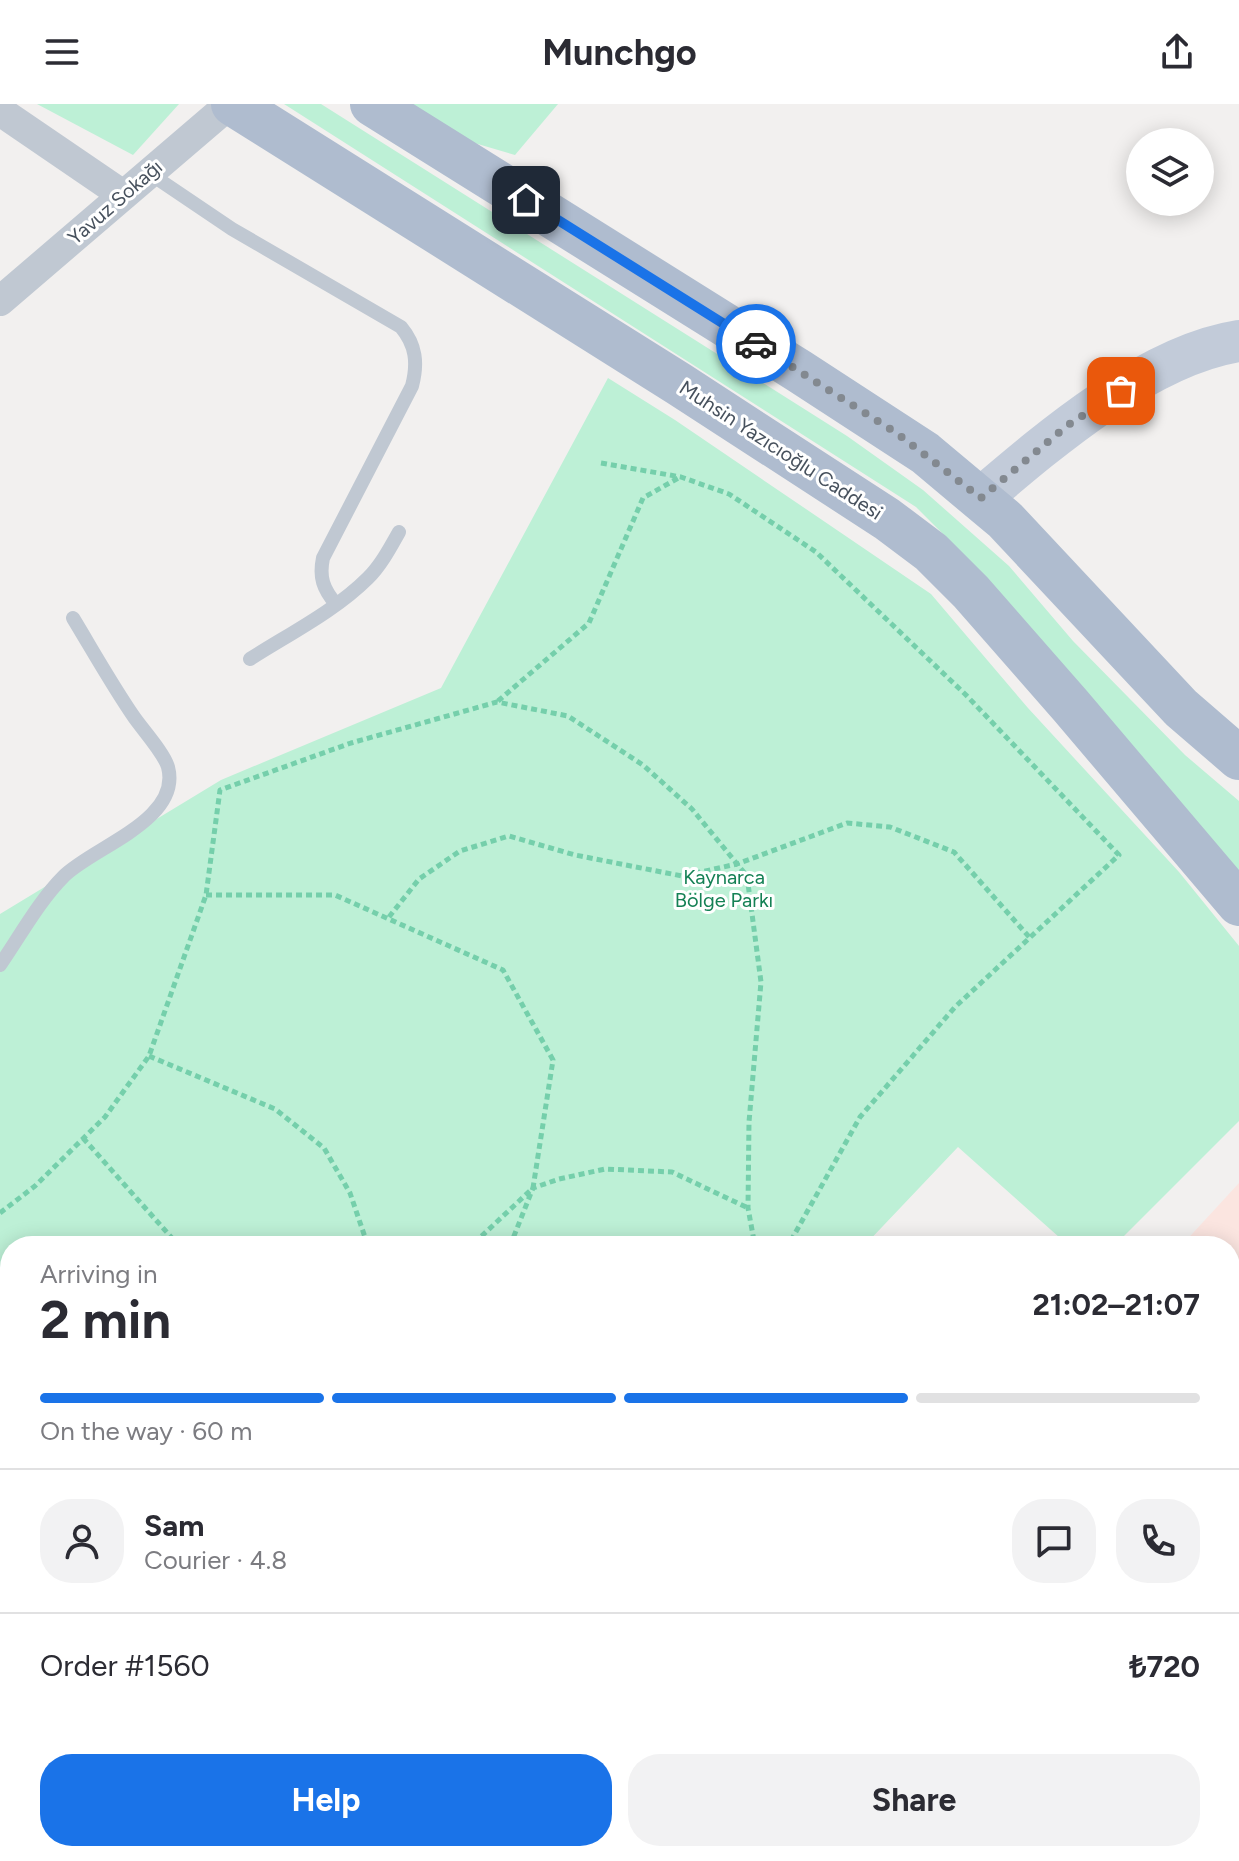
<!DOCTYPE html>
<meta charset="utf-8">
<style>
:root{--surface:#fff;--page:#f2f2f3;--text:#2b2b33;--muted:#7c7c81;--line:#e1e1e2;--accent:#1a73e8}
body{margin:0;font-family:Figtree,sans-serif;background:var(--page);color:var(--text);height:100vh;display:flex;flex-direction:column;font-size:30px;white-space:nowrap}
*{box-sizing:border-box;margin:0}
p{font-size:26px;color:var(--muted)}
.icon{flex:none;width:44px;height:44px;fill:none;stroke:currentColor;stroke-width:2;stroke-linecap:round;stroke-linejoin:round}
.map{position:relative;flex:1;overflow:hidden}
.panel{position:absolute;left:0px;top:1132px;width:1240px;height:626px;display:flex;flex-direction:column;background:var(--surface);border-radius:32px 32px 0 0;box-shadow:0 4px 20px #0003}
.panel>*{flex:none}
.controls{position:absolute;left:1126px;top:24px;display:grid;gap:16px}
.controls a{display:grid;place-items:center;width:88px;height:88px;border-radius:50%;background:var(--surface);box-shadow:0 4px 20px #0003;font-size:40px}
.pin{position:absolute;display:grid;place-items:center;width:68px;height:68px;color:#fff;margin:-34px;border-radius:16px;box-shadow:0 4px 12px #0006}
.courier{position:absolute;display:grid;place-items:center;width:80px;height:80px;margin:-40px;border:6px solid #1a73e8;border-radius:50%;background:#fff;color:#222;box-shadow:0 2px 10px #0007}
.head em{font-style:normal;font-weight:700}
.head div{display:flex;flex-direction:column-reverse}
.head{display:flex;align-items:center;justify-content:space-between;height:136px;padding:0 40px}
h1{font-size:52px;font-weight:700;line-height:60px}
.bar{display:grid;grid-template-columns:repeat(4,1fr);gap:12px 8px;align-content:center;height:96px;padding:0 40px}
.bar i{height:10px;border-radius:6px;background:var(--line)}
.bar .on{background:var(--accent)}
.bar p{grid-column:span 4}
.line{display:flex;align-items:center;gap:20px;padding:0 40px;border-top:2px solid var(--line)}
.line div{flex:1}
.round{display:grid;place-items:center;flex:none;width:84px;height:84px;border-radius:32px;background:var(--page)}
.cta{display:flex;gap:16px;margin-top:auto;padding:16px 40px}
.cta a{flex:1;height:92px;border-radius:32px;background:var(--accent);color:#fff;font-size:32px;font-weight:700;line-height:92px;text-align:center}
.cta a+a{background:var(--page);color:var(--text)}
header{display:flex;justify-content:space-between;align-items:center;height:104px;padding:0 40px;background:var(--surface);font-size:36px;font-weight:700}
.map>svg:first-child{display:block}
</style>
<header><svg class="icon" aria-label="menu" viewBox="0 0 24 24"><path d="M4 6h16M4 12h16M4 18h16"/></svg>Munchgo<svg class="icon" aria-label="share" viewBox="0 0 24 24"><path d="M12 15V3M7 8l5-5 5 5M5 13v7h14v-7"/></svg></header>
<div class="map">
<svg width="1239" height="1757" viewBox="0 0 1239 1757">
<rect width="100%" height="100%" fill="#f2f0ef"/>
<!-- medical -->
<polygon fill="#fbe5e0" points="1239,1079 1239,1757 726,1757 727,1748 1230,1748 1230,1142 1181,1142"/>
<!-- green -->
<g fill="#bdf0d6">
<polygon points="37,0 179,0 133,51"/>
<polygon points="284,0 321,0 847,332 923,386 1009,462 1073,537 1185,651 1239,697 1239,770 1093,604 990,477 916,403"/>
<polygon points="409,0 558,0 515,51 454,33"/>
<polygon points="608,274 675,316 931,490 1028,604 1179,768 1239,842 1239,1017 1114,1142 1069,1142 958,1043 864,1142 10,1142 10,1748 662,1748 663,1757 0,1757 0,810 221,676 441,584"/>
</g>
<!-- water -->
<polygon fill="#8ad0ee" points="10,1339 10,1431 0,1420 0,1351"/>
<!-- building -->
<g fill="#cbced5" stroke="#d3d5db" stroke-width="2">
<polygon points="1239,1370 1239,1503 1230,1506 1230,1372"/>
<polygon points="1239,1579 1239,1630 1230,1633 1230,1582"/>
<polygon points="1230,1646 1237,1666 1239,1666 1239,1716 1230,1718"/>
<polygon points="923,1748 1001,1748 1005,1757 926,1757"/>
<polygon points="1084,1748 1215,1748 1217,1757 1054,1757"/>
</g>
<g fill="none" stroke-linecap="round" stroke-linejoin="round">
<!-- path -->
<g stroke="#75cfab" stroke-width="5" stroke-dasharray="6 4" stroke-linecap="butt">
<polyline points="601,359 681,373 729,390 816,448 966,591 1119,751 955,903 860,1013 788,1142"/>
<polyline points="498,597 589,519 643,394 680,373"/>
<polyline points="206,791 335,791 503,866 553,956 533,1084 471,1142"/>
<polyline points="389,813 419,775 460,747 509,732 575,751 682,772 737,760 847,719 890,723 954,748 1030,834"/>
<polyline points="149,952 275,1005 324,1044 350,1089 368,1142"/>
<polyline points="83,1034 179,1142"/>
<polyline points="0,1109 35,1082 105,1013 149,952 206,791 220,686 351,639 497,598 568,612 643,661 692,705 747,772 761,878 749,1018 748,1104 755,1142"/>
<polyline points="212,1142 226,1142"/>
<polyline points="510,1142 533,1084 559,1075 605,1065 672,1068 748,1104"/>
<polyline points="0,1183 10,1196"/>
<polyline points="0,1319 10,1311"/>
<polyline points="0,1448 10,1455"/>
<polyline points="0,1656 10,1650"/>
<polyline points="184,1748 193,1757"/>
<polyline points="487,1748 489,1757"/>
<polyline points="47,1757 68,1748"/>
<polyline points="210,1757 243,1748"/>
<polyline points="362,1757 369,1748"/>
<polyline points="605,1757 605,1748"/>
</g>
<!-- lane -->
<g stroke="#c0c8d2" stroke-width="14">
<path d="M149,69L232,125L401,223C416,241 418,259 412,282L323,454C319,473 323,485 336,500"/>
<path d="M250,555C289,530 335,507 368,474C381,461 390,444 399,428"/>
<path d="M0,861C20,832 39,797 64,772C93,743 182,716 168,663C164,649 143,626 134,613C112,581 93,547 73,514"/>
</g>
<!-- street -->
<g stroke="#c0c8d2" stroke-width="30">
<polyline points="0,7 123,91"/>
<polyline points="0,197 230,0"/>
</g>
<!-- secondary -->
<path stroke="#c2cbd9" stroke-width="42" d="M981,394C1049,336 1148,251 1239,237"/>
<!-- primary -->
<g stroke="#afbccf" stroke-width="44">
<polyline points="233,0 679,280 887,415 931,448 971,488 1070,601 1239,800"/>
<polyline points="372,0 799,267 925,349 1005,416 1181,604 1239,654"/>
</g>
</g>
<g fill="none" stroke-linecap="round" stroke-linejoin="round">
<!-- done -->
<polyline stroke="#838990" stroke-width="8" stroke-dasharray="0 14.4" points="756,240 895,328 981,394 1068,321 1121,287"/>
<!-- route -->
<polyline stroke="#1a73e8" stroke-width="10" points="526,96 756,240"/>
</g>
<g text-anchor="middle" stroke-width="6" stroke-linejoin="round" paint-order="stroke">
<!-- street labels -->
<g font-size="20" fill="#47515d" stroke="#fff">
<text transform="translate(115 98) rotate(-41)" y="7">Yavuz Sokağı</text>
<text transform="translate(781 346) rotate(33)" y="7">Muhsin Yazıcıoğlu Caddesi</text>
</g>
<!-- park labels -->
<g font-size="20" fill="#158155" stroke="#fff">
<text x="724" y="780">Kaynarca<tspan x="724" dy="23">Bölge Parkı</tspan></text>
</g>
</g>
</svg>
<div class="controls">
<a><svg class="icon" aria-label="layers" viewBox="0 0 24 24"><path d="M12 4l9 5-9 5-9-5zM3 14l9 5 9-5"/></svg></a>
</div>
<div class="pin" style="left:1121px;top:287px;background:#ea580c"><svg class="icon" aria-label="bag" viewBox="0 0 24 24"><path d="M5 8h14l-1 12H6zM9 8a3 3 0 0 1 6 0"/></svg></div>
<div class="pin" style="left:526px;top:96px;background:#1f2937"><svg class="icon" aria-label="home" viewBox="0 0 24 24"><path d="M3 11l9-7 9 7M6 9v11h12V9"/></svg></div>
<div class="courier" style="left:756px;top:240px"><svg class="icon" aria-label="car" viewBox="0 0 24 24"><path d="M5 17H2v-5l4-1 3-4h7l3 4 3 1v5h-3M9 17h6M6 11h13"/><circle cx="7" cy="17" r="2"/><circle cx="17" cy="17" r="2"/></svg></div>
<section class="panel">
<div class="head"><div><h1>2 min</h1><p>Arriving in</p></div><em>21:02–21:07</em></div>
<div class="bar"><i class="on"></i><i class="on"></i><i class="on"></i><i></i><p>On the way · 60 m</p></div>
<div class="line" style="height:144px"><a class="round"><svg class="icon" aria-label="person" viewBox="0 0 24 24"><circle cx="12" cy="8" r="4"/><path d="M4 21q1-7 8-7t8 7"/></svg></a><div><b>Sam</b><p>Courier · 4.8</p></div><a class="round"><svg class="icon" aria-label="chat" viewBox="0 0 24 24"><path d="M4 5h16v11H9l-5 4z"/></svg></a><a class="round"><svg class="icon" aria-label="phone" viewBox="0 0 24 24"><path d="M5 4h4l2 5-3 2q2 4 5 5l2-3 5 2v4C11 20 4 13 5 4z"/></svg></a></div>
<div class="line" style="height:104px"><div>Order #1560</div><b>₺720</b></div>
<div class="cta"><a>Help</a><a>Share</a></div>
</section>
</div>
